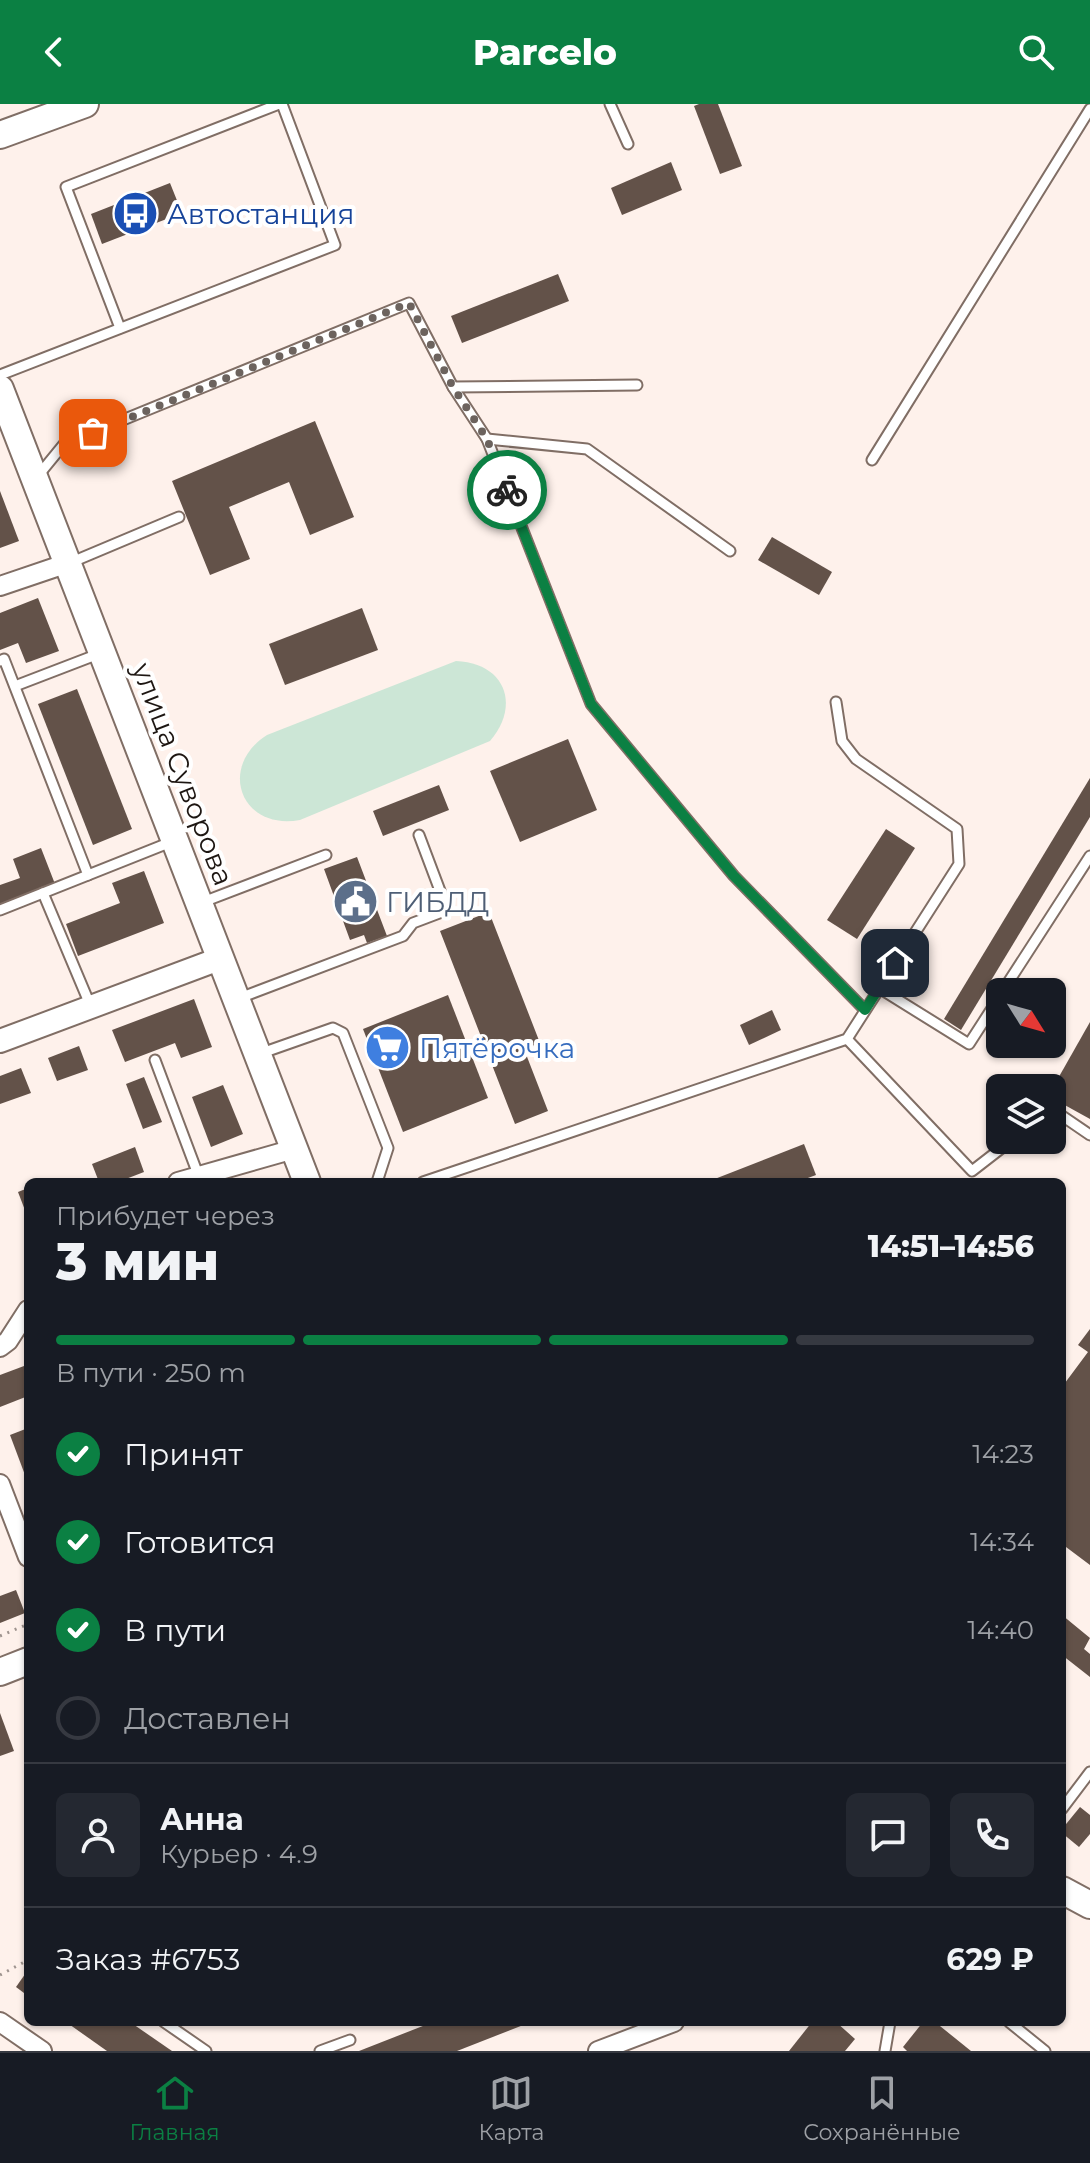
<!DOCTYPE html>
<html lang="ru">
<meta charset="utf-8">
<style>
:root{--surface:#171b24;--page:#242831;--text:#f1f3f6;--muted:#9ea1a6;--line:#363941;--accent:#0b8043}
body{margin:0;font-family:Montserrat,sans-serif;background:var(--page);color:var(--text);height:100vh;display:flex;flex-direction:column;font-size:30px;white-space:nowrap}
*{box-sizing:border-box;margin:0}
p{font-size:26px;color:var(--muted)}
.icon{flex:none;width:44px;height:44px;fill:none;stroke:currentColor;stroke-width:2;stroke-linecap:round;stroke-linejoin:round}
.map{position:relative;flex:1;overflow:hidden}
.details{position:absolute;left:24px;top:1074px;width:1042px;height:848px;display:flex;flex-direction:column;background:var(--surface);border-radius:12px;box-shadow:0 2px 6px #0004}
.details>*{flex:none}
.needle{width:52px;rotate:127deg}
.buttons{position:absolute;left:986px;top:874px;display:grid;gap:16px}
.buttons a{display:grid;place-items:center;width:80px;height:80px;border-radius:12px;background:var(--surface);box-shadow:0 2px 6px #0004;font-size:40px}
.pin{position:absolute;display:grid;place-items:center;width:68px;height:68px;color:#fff;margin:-34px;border-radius:16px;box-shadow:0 4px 12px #0006}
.courier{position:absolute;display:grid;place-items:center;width:80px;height:80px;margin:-40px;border:6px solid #0b8043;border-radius:50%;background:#fff;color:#222;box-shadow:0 2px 10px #0007}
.head em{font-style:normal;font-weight:800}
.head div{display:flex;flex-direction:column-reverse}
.head{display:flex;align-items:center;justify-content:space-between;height:136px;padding:0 32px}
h1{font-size:52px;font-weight:800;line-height:60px}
.bar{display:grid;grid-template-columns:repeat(4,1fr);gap:12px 8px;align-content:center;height:96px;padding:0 32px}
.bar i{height:10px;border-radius:6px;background:var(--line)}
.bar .selected{background:var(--accent)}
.bar p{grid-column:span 4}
.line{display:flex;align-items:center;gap:20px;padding:0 32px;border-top:2px solid var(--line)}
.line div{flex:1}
.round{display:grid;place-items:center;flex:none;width:84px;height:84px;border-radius:12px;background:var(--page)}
ol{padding:0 32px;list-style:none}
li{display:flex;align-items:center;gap:24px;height:88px}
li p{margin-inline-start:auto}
li .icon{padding:8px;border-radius:50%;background:var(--accent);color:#fff;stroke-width:4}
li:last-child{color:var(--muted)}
li i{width:44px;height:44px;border:4px solid var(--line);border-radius:50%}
header{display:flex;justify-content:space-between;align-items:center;height:104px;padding:0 32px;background:var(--accent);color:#fff;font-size:36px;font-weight:800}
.dock{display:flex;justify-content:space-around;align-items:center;height:112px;border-top:2px solid var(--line);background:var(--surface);font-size:22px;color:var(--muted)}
.dock a{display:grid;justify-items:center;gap:4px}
.dock .selected{color:var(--accent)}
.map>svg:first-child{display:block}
</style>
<header><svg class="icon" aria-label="back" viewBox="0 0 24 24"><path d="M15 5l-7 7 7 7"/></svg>Parcelo<svg class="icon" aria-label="search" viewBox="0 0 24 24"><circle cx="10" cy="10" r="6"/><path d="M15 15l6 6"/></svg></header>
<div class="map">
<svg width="1090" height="1947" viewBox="0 0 1090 1947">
<rect width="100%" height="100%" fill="#fef1eb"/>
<!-- green -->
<path fill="#cce6d6" d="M456,557C505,559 521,601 490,637L300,716C241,727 217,663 267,631Z"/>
<!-- building -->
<g fill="#635249">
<polygon points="699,0 718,0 742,62 720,70 694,2"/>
<polygon points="671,58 682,86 622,111 611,84"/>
<polygon points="170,79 182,109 102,140 91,110"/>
<polygon points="558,170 569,197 462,239 451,212"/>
<polygon points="315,317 354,413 310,431 289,378 229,403 250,455 210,471 172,377"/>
<polygon points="0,387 19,437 0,444"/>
<polygon points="772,433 832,468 819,491 758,456"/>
<polygon points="38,494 59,547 26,559 18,539 0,546 0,509"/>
<polygon points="362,504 378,546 285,581 269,540"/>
<polygon points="77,585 132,725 93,741 38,600"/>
<polygon points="568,635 597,706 520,738 490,667"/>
<polygon points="1090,674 1090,713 961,926 944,915"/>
<polygon points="439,681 449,706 383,732 373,707"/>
<polygon points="886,725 915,744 857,835 827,816"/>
<polygon points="41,744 55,780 0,802 0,781 20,774 13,755"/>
<polygon points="357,753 387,832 367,839 364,831 350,836 324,765"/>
<polygon points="144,767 164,819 78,852 66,820 120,799 112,779"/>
<polygon points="489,808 540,939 524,945 548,1007 515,1020 440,827"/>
<polygon points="448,891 488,994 403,1028 363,925"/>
<polygon points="194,895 212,943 181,954 175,939 125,958 112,926"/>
<polygon points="772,906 781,926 749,941 740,921"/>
<polygon points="1090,918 1090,1015 1052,994 1052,985"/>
<polygon points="79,942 88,966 57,977 48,954"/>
<polygon points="21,964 31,989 0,1000 0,972"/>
<polygon points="144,973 162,1018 143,1025 126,980"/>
<polygon points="223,981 243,1030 211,1043 192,993"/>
<polygon points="804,1040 816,1071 797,1078 707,1078"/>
<polygon points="135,1043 144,1068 118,1078 99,1078 92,1060"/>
<polygon points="28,1084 28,1114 18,1088"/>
<polygon points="1090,1225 1090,1461 1062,1440 1062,1283 1088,1248 1078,1241"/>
<polygon points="24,1262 28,1274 28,1292 0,1303 0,1271"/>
<polygon points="28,1324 28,1379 10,1331"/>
<polygon points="16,1486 25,1509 0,1519 0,1492"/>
<polygon points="1062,1511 1090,1534 1084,1545 1090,1550 1090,1573 1062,1551"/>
<polygon points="0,1609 14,1647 0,1652"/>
<polygon points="1080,1703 1090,1711 1090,1730 1079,1743 1062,1729 1062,1725"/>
<polygon points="28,1866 28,1892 16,1883"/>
<polygon points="66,1918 130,1918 172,1947 107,1947"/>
<polygon points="433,1918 531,1918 457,1947 359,1947"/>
<polygon points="812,1918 836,1918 855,1935 845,1947 789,1947"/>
<polygon points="923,1918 935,1918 971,1947 907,1947 903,1943"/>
</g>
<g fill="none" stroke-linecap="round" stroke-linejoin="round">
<defs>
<g id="service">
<polyline points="610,0 628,40"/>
<polyline points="120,224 66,83 279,0"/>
<polyline points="0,271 335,141 282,0"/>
<polyline points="453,283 637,281"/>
<polyline points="487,335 587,345 730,447"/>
<polyline points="872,356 1090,5"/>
<polyline points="37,373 64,340 409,199 453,283 487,335 591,600 734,772 865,906"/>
<polyline points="72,458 179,413"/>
<polyline points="0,557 4,555 88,771"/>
<polyline points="15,582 101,549"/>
<polyline points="43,789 91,903"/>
<polyline points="203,798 326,751"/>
<polyline points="0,806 171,738"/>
<polyline points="879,884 969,940 1000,892"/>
<polyline points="1002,888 1090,752"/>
<polyline points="237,895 403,832 413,819 442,808 445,800 419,731"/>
<polyline points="847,935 972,1067 1012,1036"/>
<polyline points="259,950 333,924 343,929 388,1044 377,1078"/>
<polyline points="155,956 199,1073"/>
<polyline points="1052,1005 1090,1031"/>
<polyline points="423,1078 847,935 959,760 957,725 856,655 842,637 836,598"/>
<polyline points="1062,1705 1090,1668"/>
<polyline points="164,1918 206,1947"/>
<polyline points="1009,1918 1045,1947"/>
<polyline points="320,1947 350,1936"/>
<polyline points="885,1947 890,1918"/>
</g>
<g id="minor">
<polyline points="0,482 68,459"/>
<polyline points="178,1078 294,1045"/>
<polyline points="0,1243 8,1237 28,1206"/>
<polyline points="0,1380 28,1453"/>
<polyline points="0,1918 42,1947"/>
<polyline points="598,1947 674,1918"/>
</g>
<polyline id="tertiary" points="0,937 219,855"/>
<g id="secondary">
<polyline points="0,31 85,0"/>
<polyline points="0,285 307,1078"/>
<polyline points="0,1568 28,1557"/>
<polyline points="1062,1786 1090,1801"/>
</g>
</defs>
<!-- service casing -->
<use href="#service" stroke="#806e65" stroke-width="13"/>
<!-- minor casing -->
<use href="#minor" stroke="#806e65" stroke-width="22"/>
<!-- tertiary casing -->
<use href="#tertiary" stroke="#806e65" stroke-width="26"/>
<!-- secondary casing -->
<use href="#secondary" stroke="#806e65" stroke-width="30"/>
<!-- path -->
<g stroke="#9e938e" stroke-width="3" stroke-dasharray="2 6" stroke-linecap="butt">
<polyline points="0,1532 28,1520"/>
<polyline points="0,1871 28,1856"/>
</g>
<!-- service -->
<use href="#service" stroke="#fff" stroke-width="9"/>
<!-- minor -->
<use href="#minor" stroke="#fff" stroke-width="18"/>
<!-- tertiary -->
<use href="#tertiary" stroke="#fff" stroke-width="22"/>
<!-- secondary -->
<use href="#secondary" stroke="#fff" stroke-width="26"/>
</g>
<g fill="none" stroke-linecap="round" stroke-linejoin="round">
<!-- done -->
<polyline stroke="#6c635e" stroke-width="8" stroke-dasharray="0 14.4" points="93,329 409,199 453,283 487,335 507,386"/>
<!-- route -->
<polyline stroke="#0b8043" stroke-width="10" points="507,386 591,600 734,772 865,906 895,859"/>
</g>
<!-- icons -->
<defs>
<symbol id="bus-disc" viewBox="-11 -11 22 22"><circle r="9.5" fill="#1a4fb4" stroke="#fff"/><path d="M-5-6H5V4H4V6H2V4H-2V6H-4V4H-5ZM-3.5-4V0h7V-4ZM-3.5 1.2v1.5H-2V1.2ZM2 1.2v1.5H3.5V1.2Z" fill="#fff"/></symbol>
<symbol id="civic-disc" viewBox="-11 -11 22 22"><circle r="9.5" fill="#5c6f8a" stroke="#fff"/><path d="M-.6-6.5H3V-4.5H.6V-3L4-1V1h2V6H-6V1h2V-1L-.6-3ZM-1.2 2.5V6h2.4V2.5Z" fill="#fff"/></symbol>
<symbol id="supermarket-disc" viewBox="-11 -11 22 22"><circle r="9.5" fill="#3f7fe0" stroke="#fff"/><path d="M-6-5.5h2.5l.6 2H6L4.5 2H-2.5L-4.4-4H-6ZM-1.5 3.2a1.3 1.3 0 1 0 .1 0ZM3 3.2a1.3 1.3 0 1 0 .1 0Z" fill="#fff"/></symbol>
</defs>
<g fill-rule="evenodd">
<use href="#bus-disc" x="110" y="84" width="51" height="51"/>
<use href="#civic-disc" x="330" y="772" width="51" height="51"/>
<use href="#supermarket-disc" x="362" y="918" width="51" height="51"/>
</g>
<g text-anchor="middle" stroke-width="8" stroke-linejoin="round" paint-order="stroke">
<!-- transit labels -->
<g font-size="28" fill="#164399" stroke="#fff" text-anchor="start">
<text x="167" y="120">Автостанция</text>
</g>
<!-- street labels -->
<g font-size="28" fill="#1d1612" stroke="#fff">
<text transform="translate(183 670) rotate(69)" y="10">улица Суворова</text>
</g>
<!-- service labels -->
<g font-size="28" fill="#4e5e75" stroke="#fff" text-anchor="start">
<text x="386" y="808">ГИБДД</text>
</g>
<!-- shop labels -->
<g font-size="28" fill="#366cbe" stroke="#fff" text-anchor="start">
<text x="419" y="954">Пятёрочка</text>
</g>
</g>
</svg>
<div class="buttons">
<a><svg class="needle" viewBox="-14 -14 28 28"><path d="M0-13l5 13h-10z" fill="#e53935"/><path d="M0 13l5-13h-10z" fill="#9ea1a6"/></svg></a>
<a><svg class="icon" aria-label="layers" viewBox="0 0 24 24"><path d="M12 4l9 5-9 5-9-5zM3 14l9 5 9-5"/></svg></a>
</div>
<div class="pin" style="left:93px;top:329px;background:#ea580c"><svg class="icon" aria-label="bag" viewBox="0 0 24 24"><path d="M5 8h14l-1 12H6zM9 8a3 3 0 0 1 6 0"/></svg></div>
<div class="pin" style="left:895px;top:859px;background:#1f2937"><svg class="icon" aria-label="home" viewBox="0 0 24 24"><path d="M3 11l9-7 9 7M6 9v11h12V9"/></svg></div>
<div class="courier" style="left:507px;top:386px"><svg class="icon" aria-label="bike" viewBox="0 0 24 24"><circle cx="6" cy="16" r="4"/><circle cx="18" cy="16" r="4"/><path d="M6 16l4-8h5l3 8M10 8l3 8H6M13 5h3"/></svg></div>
<section class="details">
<div class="head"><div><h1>3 мин</h1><p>Прибудет через</p></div><em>14:51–14:56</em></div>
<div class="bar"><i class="selected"></i><i class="selected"></i><i class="selected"></i><i></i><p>В пути · 250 m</p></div>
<ol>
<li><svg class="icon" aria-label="check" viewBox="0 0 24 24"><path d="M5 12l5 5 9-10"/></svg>Принят<p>14:23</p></li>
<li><svg class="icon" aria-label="check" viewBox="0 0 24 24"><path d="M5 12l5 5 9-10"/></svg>Готовится<p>14:34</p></li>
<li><svg class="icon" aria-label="check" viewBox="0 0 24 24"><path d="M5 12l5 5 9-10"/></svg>В пути<p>14:40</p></li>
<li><i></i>Доставлен</li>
</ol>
<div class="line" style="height:144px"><a class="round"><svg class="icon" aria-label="person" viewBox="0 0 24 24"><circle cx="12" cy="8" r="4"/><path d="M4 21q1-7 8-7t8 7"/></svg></a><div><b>Анна</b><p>Курьер · 4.9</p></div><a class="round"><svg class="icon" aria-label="chat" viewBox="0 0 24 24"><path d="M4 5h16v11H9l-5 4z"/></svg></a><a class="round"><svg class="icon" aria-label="phone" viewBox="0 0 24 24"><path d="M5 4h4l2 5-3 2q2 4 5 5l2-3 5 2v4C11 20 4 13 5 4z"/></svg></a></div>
<div class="line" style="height:104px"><div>Заказ #6753</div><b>629 ₽</b></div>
</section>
</div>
<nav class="dock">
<a class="selected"><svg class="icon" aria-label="home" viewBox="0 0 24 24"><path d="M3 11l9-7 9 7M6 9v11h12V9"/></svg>Главная</a>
<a><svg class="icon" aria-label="map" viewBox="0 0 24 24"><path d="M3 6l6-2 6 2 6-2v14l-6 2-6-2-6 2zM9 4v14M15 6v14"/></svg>Карта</a>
<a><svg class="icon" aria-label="saved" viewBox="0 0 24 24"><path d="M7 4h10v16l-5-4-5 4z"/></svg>Сохранённые</a>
</nav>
